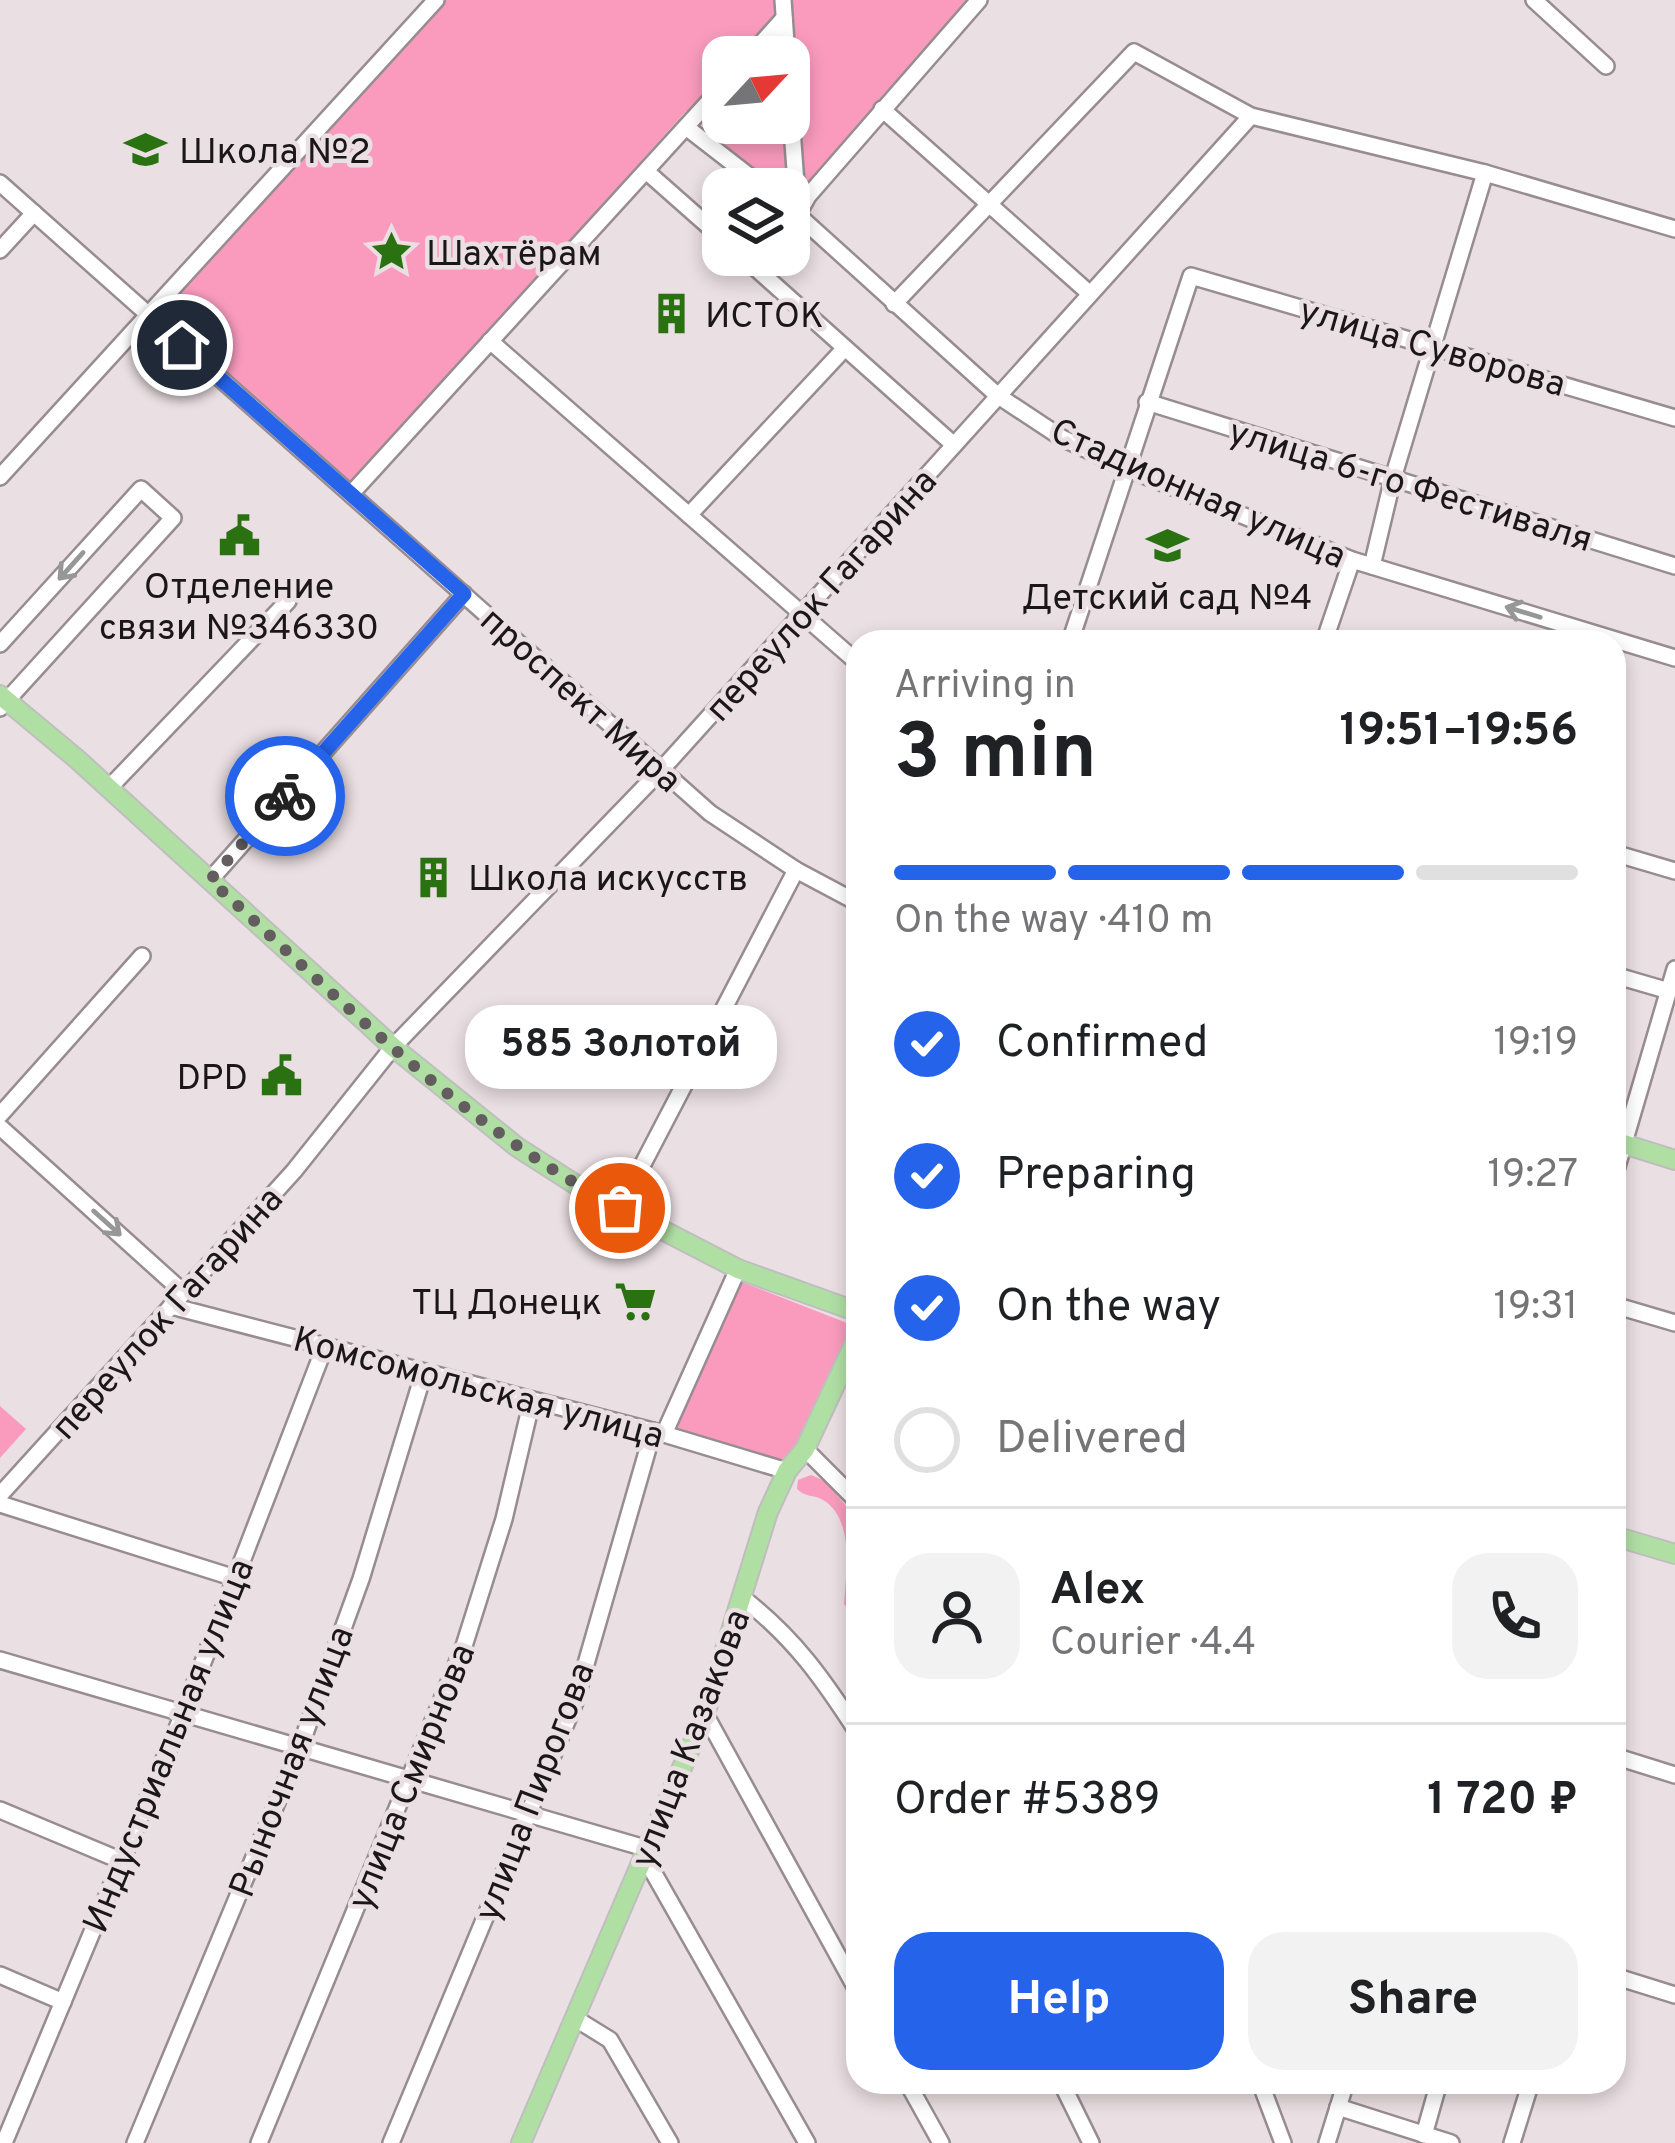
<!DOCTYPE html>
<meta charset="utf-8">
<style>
:root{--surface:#fff;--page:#f2f2f2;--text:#202124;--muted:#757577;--line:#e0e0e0;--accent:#2563eb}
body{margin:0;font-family:Overpass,sans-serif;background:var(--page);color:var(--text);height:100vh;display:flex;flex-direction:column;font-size:45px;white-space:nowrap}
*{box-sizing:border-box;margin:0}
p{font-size:39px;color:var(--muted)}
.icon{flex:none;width:66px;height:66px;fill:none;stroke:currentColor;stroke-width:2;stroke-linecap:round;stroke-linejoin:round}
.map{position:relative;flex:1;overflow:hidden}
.panel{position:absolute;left:846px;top:630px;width:780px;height:1464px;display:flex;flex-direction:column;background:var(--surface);border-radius:36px;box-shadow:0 6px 18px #0003}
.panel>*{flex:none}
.needle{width:78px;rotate:64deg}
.buttons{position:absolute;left:702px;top:36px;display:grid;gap:24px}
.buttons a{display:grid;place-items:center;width:108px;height:108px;border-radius:24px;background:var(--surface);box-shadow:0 6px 18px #0003;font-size:60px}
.pin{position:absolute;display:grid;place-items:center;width:102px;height:102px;color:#fff;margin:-51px;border:6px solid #fff;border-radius:50%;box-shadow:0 3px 12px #0007}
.courier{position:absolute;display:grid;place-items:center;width:120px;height:120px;margin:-60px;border:9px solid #2563eb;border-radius:50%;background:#fff;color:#222;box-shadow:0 3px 15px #0007}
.bubble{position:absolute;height:84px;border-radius:36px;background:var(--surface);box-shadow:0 6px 18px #0003;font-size:39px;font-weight:700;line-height:84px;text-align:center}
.overview em{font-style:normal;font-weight:700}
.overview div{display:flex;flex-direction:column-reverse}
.overview{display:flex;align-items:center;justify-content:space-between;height:204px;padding:0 48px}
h1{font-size:78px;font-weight:700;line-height:90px}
.bar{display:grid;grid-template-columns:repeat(4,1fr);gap:18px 12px;align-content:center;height:144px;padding:0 48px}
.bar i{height:15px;border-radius:9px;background:var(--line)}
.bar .current{background:var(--accent)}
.bar p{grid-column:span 4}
.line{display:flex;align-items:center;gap:30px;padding:0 48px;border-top:3px solid var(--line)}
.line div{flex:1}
.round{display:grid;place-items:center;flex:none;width:126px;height:126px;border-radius:36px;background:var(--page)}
ol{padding:0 48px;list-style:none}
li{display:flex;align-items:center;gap:36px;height:132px}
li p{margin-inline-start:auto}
li .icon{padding:12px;border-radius:50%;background:var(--accent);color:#fff;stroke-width:4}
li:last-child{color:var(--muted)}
li i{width:66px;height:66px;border:6px solid var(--line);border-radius:50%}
.primary-button{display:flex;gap:24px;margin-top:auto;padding:24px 48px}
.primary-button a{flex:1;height:138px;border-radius:36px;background:var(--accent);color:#fff;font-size:48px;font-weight:700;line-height:138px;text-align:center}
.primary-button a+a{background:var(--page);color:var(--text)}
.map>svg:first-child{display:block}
</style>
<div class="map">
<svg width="1675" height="2143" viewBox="0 0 1675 2143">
<rect width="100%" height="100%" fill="#eadfe2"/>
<!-- green -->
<g fill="#fa9bbe" fill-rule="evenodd">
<path d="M427,0H978L792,204L789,189H775L686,111L351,486L153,310ZM723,57H789V123H723Z"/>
<polygon points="737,1280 852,1325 795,1455 783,1463 671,1428"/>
<polygon points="0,1406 26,1429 0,1458"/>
<path d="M811,1475L825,1481L858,1520V1621L844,1604C846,1574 855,1519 823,1500C813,1494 806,1498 797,1489L798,1480Z"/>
</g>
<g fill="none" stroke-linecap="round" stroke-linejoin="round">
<defs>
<g id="minor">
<polyline points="783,0 787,57"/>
<polyline points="1534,0 1606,66"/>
<polyline points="749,57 784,18"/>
<polyline points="789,88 798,211"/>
<polyline points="882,109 1089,293"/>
<polyline points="686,127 766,189"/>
<polyline points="646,171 723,239"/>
<polyline points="0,183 710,813 796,870 858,903"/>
<polyline points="789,207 997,395 1062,438 1126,468 1352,560 1675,658"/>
<polyline points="798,214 808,196 979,0"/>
<polyline points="0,250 34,213"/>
<polyline points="741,255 954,445"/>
<polyline points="894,304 1134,52 1251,116 1485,173 1675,229"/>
<polyline points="490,341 858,663"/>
<polyline points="1147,402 1675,566"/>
<polyline points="0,477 436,0"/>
<polyline points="351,494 723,86"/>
<polyline points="689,515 845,348"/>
<polyline points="1372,566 1393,478 1485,173"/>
<polyline points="1070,642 1191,276 1675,418"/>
<polyline points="1324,642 1352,560"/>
<polyline points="0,644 141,489 173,518 0,708"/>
<polyline points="109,788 288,601"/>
<polyline points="1614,853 1675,871"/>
<polyline points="210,880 464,594"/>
<polyline points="1614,975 1669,991"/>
<polyline points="0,1115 142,956"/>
<polyline points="0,1127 183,1292"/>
<polyline points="1614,1177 1675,969"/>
<polyline points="620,1208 796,870"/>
<polyline points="1614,1305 1675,1323"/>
<polyline points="171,1306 664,1434 787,1471"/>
<polyline points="664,1434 738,1269"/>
<polyline points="805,1449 858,1502"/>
<polyline points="0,1495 294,1171 393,1047 662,769 1251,116"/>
<polyline points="0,1504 235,1578"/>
<path d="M744,1599C795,1639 823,1679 858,1733"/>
<polyline points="0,1660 645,1848"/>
<polyline points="705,1714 858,1992"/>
<polyline points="1614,1756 1675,1775"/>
<polyline points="0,1810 122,1861"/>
<polyline points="644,1856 807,2143"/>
<polyline points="0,1975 63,2002"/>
<polyline points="1614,1976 1675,1995"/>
<polyline points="576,2019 610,2040 670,2143"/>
<polyline points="907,2082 941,2143"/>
<polyline points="1061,2082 1091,2143"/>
<polyline points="1260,2082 1283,2143"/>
<polyline points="1338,2107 1451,2143"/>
<polyline points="1424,2135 1439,2082"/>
<polyline points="4,2143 183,1714 325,1346"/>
<polyline points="135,2143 300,1747 361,1579 424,1372"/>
<polyline points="259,2143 464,1646 504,1519 532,1400"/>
<polyline points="391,2143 575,1702 653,1431"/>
<polyline points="1327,2143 1346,2082"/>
<polyline points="1512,2143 1531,2082"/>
</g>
<g id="major">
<polyline points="0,695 78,760 393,1047 517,1147 581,1188 738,1269 858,1312"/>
<polyline points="1614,1141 1675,1160"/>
<polyline points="1614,1536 1675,1554"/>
<polyline points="521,2143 705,1714 768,1512 787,1471 805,1449 858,1336"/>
</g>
</defs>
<!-- minor casing -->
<use href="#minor" stroke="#978c8f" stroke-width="20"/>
<!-- major casing -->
<use href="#major" stroke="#bfbebe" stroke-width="22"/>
<!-- minor -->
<use href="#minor" stroke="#fff" stroke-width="15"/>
<!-- major -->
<use href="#major" stroke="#b0dfa4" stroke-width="18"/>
</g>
<!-- one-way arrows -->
<defs><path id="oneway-shaft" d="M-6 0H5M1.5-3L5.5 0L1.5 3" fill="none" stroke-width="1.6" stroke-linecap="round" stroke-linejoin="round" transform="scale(3)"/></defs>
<g stroke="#989797">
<use href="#oneway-shaft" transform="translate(71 566) rotate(132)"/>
<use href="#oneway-shaft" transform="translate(1523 612) rotate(-163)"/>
<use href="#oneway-shaft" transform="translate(107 1223) rotate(42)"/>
</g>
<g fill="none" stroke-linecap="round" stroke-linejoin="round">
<!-- done -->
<path stroke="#635d5f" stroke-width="12" stroke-dasharray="0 21.6" d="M285,796L210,880C339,998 463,1127 620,1208"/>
<!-- route -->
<polyline stroke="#2563eb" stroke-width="15" points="182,345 464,594 285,796"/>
</g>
<!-- icons -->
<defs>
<symbol id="school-bare" viewBox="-9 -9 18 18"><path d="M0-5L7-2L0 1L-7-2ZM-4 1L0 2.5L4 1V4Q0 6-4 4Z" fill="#2a7112" stroke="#eadfe2" stroke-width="2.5" paint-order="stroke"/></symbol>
<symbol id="sight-bare" viewBox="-9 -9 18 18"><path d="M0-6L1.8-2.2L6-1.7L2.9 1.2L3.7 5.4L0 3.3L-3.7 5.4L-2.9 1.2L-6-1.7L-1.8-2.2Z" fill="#2a7112" stroke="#eadfe2" stroke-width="2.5" paint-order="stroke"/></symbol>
<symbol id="building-bare" viewBox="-9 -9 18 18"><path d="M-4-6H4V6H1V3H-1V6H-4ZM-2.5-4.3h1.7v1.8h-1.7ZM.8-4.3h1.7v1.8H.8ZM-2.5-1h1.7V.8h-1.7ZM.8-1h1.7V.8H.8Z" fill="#2a7112" stroke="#eadfe2" stroke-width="2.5" paint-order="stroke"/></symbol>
<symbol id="civic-bare" viewBox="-9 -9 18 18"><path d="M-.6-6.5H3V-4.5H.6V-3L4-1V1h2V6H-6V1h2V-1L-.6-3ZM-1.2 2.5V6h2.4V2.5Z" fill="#2a7112" stroke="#eadfe2" stroke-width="2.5" paint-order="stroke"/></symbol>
<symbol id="supermarket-bare" viewBox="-9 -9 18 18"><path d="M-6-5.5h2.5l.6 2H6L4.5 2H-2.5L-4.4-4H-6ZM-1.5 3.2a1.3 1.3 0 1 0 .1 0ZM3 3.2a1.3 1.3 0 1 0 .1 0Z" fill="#2a7112" stroke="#eadfe2" stroke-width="2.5" paint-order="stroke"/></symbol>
</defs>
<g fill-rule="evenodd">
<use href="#school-bare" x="116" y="120" width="59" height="59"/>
<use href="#sight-bare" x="362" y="222" width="59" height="59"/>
<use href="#building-bare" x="642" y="284" width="59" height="59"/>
<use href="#civic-bare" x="210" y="506" width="59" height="59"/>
<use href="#school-bare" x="1138" y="516" width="59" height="59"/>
<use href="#building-bare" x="404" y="848" width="59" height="59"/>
<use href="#civic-bare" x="252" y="1046" width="59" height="59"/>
<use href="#supermarket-bare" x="606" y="1272" width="59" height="59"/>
</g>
<g text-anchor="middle" stroke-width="9" stroke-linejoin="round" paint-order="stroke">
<!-- poi labels -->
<g font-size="36" fill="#1b1718" stroke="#eadfe2" text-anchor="start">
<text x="179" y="163">Школа №2</text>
<text x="426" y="265">Шахтёрам</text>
<text x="705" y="327">ИСТОК</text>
<text x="239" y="598" text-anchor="middle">Отделение<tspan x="239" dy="41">связи №346330</tspan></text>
<text x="1167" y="609" text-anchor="middle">Детский сад №4</text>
<text x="468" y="890">Школа искусств</text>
<text x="248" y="1089" text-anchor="end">DPD</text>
<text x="602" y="1314" text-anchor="end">ТЦ Донецк</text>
</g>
<!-- street labels -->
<g font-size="36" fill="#1b1718" stroke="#eadfe2">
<text transform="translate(1433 346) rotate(16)" y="13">улица Суворова</text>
<text transform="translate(1411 484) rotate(17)" y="13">улица 6-го Фестиваля</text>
<text transform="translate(1199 492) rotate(24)" y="13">Стадионная улица</text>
<text transform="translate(820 594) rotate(-48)" y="13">переулок Гагарина</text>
<text transform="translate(582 699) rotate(42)" y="13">проспект Мира</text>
<text transform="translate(166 1312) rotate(-48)" y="13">переулок Гагарина</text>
<text transform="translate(479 1386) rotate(15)" y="13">Комсомольская улица</text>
<text transform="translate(689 1738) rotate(-69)" y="13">улица Казакова</text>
<text transform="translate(167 1745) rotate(-68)" y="13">Индустриальная улица</text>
<text transform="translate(290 1761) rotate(-69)" y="13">Рыночная улица</text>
<text transform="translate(410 1776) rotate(-68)" y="13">улица Смирнова</text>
<text transform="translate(533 1791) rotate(-69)" y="13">улица Пирогова</text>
</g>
</g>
</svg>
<div class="buttons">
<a><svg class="needle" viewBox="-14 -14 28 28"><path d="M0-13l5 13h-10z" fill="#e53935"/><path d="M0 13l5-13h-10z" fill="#757577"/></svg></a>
<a><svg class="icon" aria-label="layers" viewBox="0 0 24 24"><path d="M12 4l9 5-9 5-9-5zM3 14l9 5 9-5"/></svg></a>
</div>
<div class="pin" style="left:620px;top:1208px;background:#ea580c"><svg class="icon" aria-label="bag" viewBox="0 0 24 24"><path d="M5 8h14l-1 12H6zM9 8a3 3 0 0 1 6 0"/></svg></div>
<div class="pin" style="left:182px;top:345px;background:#1f2937"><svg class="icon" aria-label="home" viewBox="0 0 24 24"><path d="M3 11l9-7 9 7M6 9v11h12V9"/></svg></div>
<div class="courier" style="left:285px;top:796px"><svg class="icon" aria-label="bike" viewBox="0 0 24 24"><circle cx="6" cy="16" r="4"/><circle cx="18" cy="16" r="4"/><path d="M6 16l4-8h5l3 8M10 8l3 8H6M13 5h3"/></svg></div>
<div class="bubble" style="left:465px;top:1005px;width:312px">585 Золотой</div>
<section class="panel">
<div class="overview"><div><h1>3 min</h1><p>Arriving in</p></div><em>19:51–19:56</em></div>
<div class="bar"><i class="current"></i><i class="current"></i><i class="current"></i><i></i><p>On the way · 410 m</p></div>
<ol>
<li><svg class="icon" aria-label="check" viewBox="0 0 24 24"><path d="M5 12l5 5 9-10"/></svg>Confirmed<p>19:19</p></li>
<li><svg class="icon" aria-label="check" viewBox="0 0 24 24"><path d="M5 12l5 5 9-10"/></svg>Preparing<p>19:27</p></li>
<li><svg class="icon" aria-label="check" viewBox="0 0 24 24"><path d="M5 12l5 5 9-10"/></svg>On the way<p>19:31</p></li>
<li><i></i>Delivered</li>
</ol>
<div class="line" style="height:216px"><a class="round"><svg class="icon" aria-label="person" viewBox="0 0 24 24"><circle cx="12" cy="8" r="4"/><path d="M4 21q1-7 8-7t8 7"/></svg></a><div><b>Alex</b><p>Courier · 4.4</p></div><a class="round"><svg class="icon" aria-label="phone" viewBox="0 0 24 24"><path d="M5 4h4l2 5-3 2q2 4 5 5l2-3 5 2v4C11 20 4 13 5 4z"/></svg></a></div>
<div class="line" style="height:156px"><div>Order #5389</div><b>1 720 ₽</b></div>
<div class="primary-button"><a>Help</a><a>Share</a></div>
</section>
</div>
